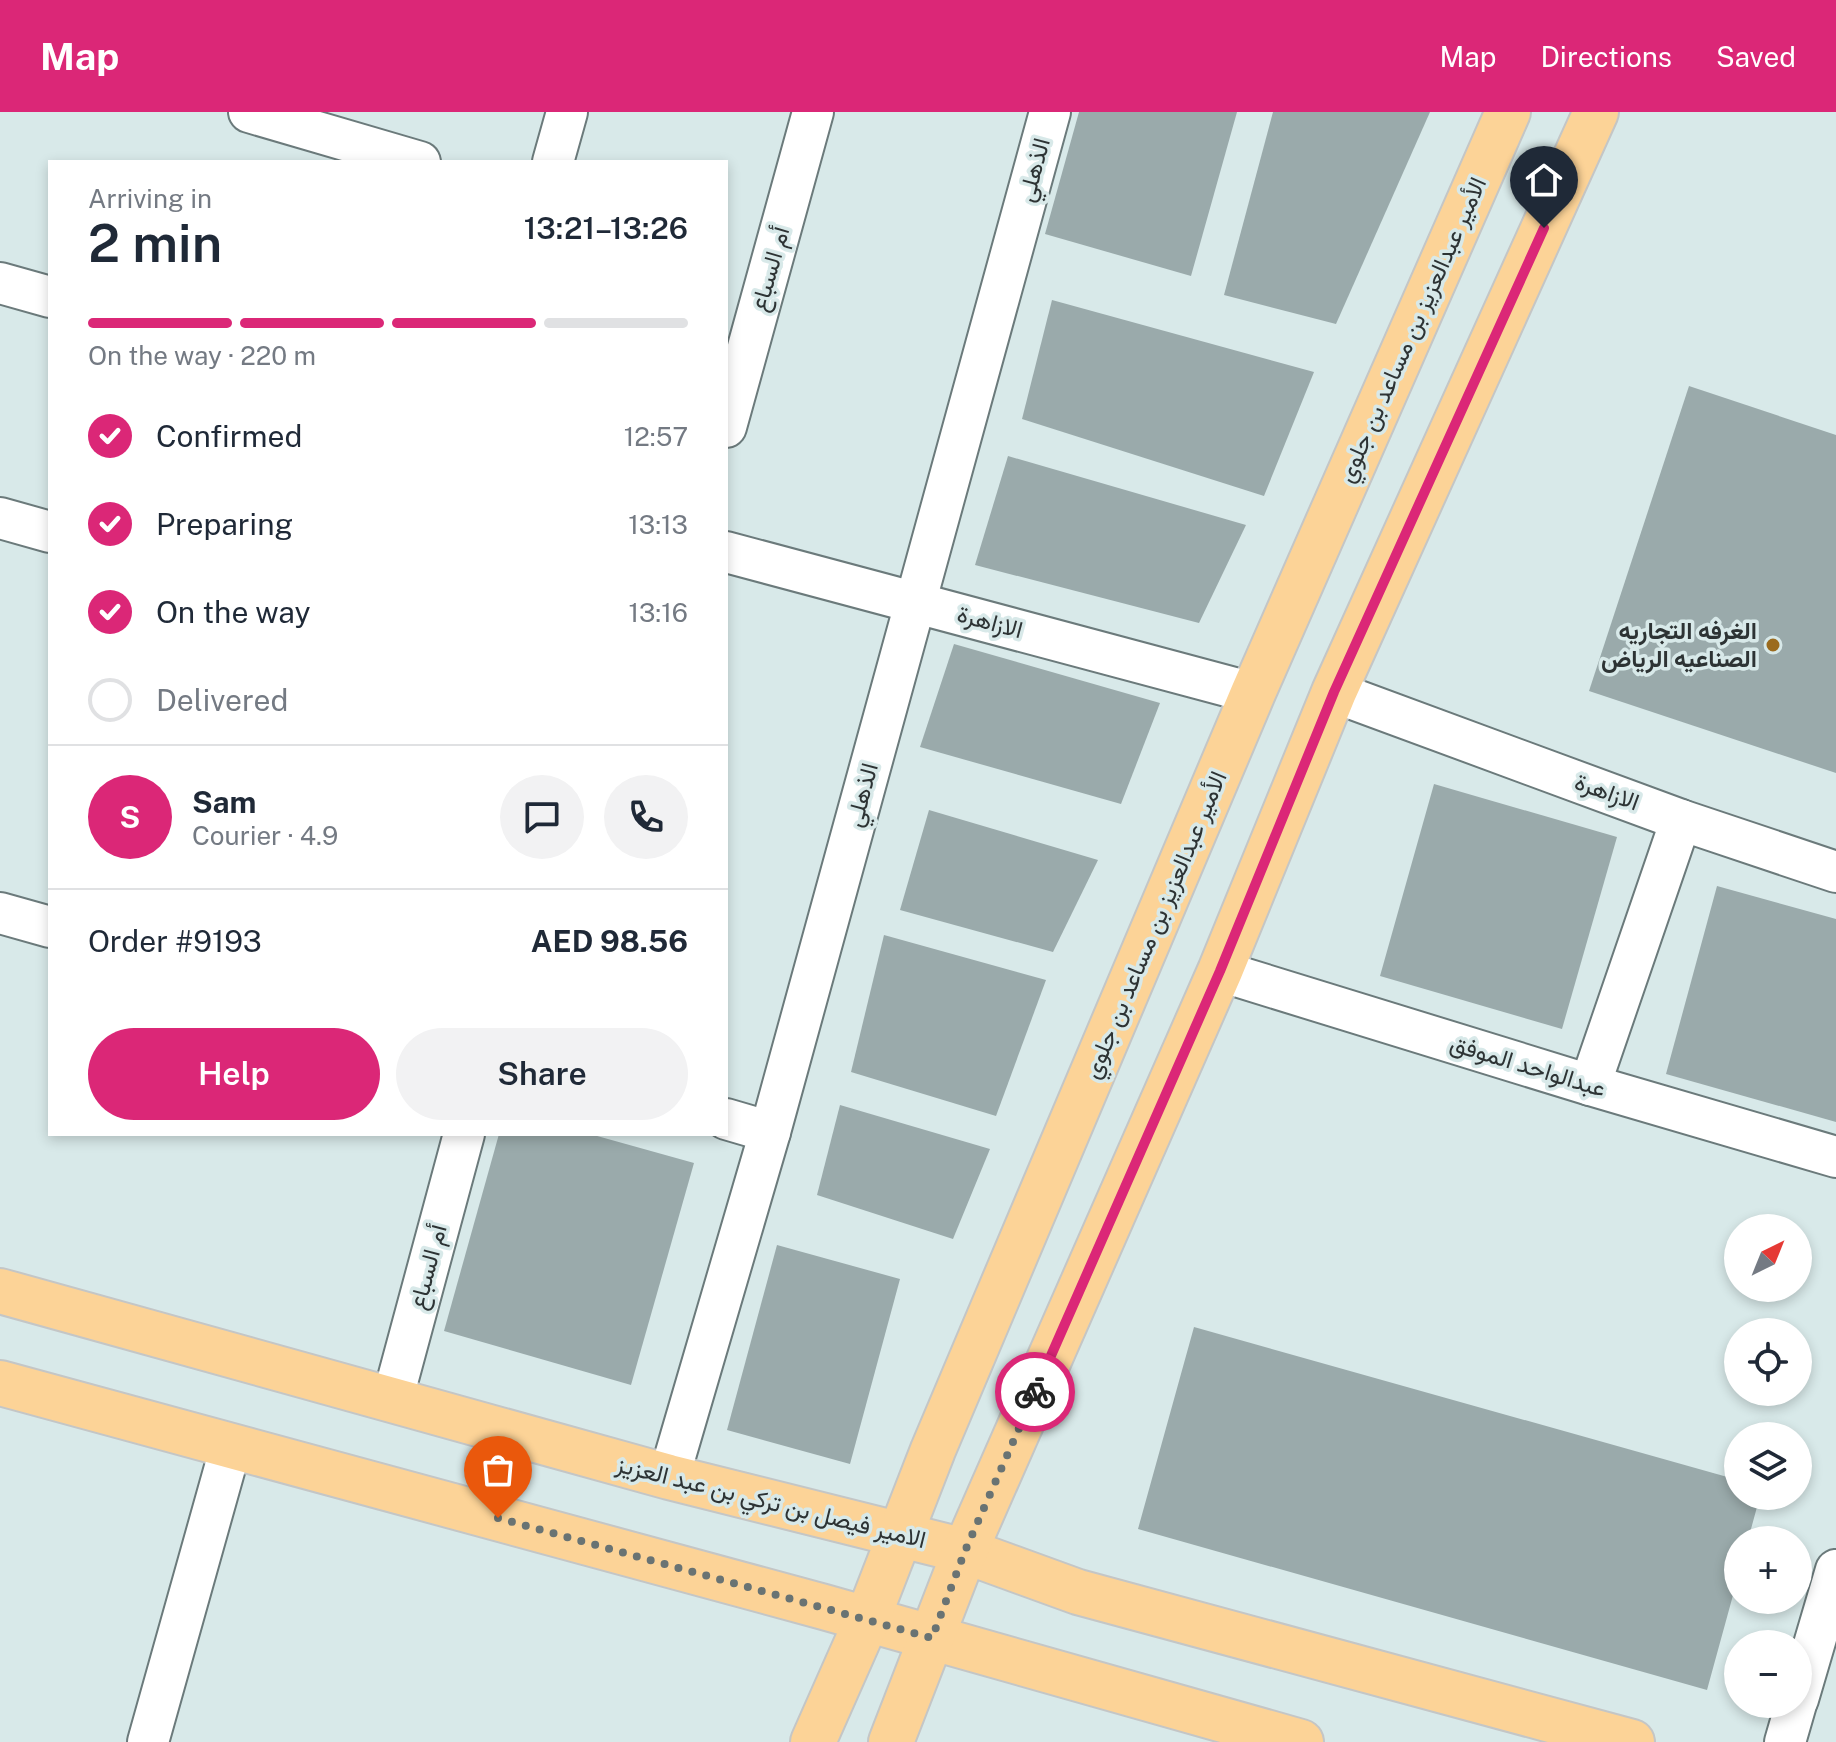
<!DOCTYPE html>
<meta charset="utf-8">
<style>
:root{--surface:#fff;--page:#f2f2f3;--text:#1f2937;--muted:#747a83;--line:#e0e1e3;--accent:#db2777}
body{margin:0;font-family:"Public Sans",Vazirmatn,sans-serif;background:var(--page);color:var(--text);height:100vh;display:flex;flex-direction:column;font-size:30px;white-space:nowrap}
*{box-sizing:border-box;margin:0}
p{font-size:26px;color:var(--muted)}
.icon{flex:none;width:44px;height:44px;fill:none;stroke:currentColor;stroke-width:2;stroke-linecap:round;stroke-linejoin:round}
.map{position:relative;flex:1;overflow:hidden}
.drawer{position:absolute;left:48px;top:48px;width:680px;height:976px;display:flex;flex-direction:column;background:var(--surface);border-radius:0px;box-shadow:0 4px 12px #0003}
.drawer>*{flex:none}
.needle{width:52px;rotate:43deg}
.fabs{position:absolute;left:1724px;top:1102px;display:grid;gap:16px}
.fabs a{display:grid;place-items:center;width:88px;height:88px;border-radius:50%;background:var(--surface);box-shadow:0 4px 12px #0003;font-size:40px}
.pin{position:absolute;display:grid;place-items:center;width:68px;height:68px;color:#fff;margin:-82px -34px;border-radius:50% 50% 50% 0;rotate:-45deg;box-shadow:0 0 8px #0007}
.pin .icon{rotate:45deg}
.courier{position:absolute;display:grid;place-items:center;width:80px;height:80px;margin:-40px;border:6px solid #db2777;border-radius:50%;background:#fff;color:#222;box-shadow:0 2px 10px #0007}
.summary em{font-style:normal;font-weight:600}
.summary div{display:flex;flex-direction:column-reverse}
.summary{display:flex;align-items:center;justify-content:space-between;height:136px;padding:0 40px}
h1{font-size:52px;font-weight:600;line-height:60px}
.bar{display:grid;grid-template-columns:repeat(4,1fr);gap:12px 8px;align-content:center;height:96px;padding:0 40px}
.bar i{height:10px;border-radius:6px;background:var(--line)}
.bar .selected{background:var(--accent)}
.bar p{grid-column:span 4}
.line{display:flex;align-items:center;gap:20px;padding:0 40px;border-top:2px solid var(--line)}
.line div{flex:1}
.round{display:grid;place-items:center;flex:none;width:84px;height:84px;border-radius:42px;background:var(--page)}
ol{padding:0 40px;list-style:none}
li{display:flex;align-items:center;gap:24px;height:88px}
li p{margin-inline-start:auto}
li .icon{padding:8px;border-radius:50%;background:var(--accent);color:#fff;stroke-width:4}
li:last-child{color:var(--muted)}
li i{width:44px;height:44px;border:4px solid var(--line);border-radius:50%}
.action{display:flex;gap:16px;margin-top:auto;padding:16px 40px}
.action a{flex:1;height:92px;border-radius:48px;background:var(--accent);color:#fff;font-size:32px;font-weight:600;line-height:92px;text-align:center}
.action a+a{background:var(--page);color:var(--text)}
header{display:flex;align-items:center;gap:48px;box-sizing:border-box;height:112px;padding:0 40px;background:var(--accent);color:#fff}
header strong{font-size:38px}
nav{display:flex;gap:44px;margin-inline-start:auto;font-size:28px}
.map>svg:first-child{display:block}
</style>
<header>
<strong>Map</strong>
<nav><a>Map</a><a>Directions</a><a>Saved</a></nav>
</header>
<div class="map">
<svg width="1836" height="1630" viewBox="0 0 1836 1630">
<rect width="100%" height="100%" fill="#d8e9e9"/>
<!-- building -->
<g fill="#9aaaab">
<polygon points="1079,0 1237,0 1191,164 1045,122"/>
<polygon points="1273,0 1430,0 1336,212 1224,183"/>
<polygon points="1052,188 1314,260 1264,384 1022,307"/>
<polygon points="1689,274 1836,323 1836,661 1589,579"/>
<polygon points="1008,344 1246,413 1199,511 975,453"/>
<polygon points="954,532 1160,591 1121,692 920,635"/>
<polygon points="1434,672 1617,725 1562,917 1380,864"/>
<polygon points="929,698 1098,748 1053,840 900,798"/>
<polygon points="1717,774 1836,807 1836,1010 1666,962"/>
<polygon points="884,823 1046,868 996,1004 851,960"/>
<polygon points="840,993 990,1037 953,1127 817,1083"/>
<polygon points="499,1022 590,1022 694,1051 631,1273 444,1219"/>
<polygon points="777,1133 900,1167 850,1352 727,1318"/>
<polygon points="1194,1215 1738,1368 1738,1384 1760,1384 1748,1428 1738,1428 1738,1465 1707,1578 1138,1417"/>
</g>
<g fill="none" stroke-linecap="round" stroke-linejoin="round">
<defs>
<g id="minor">
<polyline points="249,0 420,50"/>
<polyline points="553,50 567,0"/>
<polyline points="0,171 50,185"/>
<polyline points="726,315 813,0"/>
<polyline points="0,406 50,420"/>
<polyline points="726,440 1253,581"/>
<polyline points="1334,580 1681,708 1836,760"/>
<polyline points="0,801 50,815"/>
<polyline points="1220,859 1590,973 1836,1045"/>
<polyline points="1590,973 1681,708"/>
<polyline points="726,1007 770,1020"/>
<polyline points="392,1289 464,1022"/>
<polyline points="669,1365 770,1020 1050,0"/>
<polyline points="1798,1587 1836,1458"/>
<polyline points="148,1630 231,1334"/>
<polyline points="1785,1630 1796,1592"/>
</g>
<g id="major">
<polyline points="0,1179 669,1365 965,1439 1078,1480 1632,1630"/>
<polyline points="0,1271 824,1495 1301,1630"/>
<polyline points="813,1630 867,1508 933,1338 1253,581 1508,0"/>
<polyline points="891,1630 965,1439 1220,859 1334,580 1596,0"/>
</g>
</defs>
<!-- minor casing -->
<use href="#minor" stroke="#6b7a7b" stroke-width="44"/>
<!-- major casing -->
<use href="#major" stroke="#c4c6c6" stroke-width="48"/>
<!-- minor -->
<use href="#minor" stroke="#fff" stroke-width="40"/>
<!-- major -->
<use href="#major" stroke="#fcd397" stroke-width="44"/>
</g>
<g fill="none" stroke-linecap="round" stroke-linejoin="round">
<!-- done -->
<polyline stroke="#697373" stroke-width="8" stroke-dasharray="0 14.4" points="498,1406 932,1526 965,1439 1035,1280"/>
<!-- route -->
<polyline stroke="#db2777" stroke-width="10" points="1035,1280 1220,859 1334,580 1544,116"/>
</g>
<!-- markers -->
<circle fill="#9b6b1e" stroke="#d8e9e9" stroke-width="3" cx="1773" cy="533" r="8"/>
<g text-anchor="middle" stroke-width="7" stroke-linejoin="round" paint-order="stroke">
<!-- street labels -->
<g font-size="24" fill="#2d3334" stroke="#d8e9e9">
<text transform="translate(1034 58) rotate(-75)" y="8">الذهلي</text>
<text transform="translate(770 157) rotate(-74)" y="8">أم السباع</text>
<text transform="translate(1412 218) rotate(-66)" y="8">الأمير عبدالعزيز بن مساعد بن جلوي</text>
<text transform="translate(990 510) rotate(15)" y="8">الازاهرة</text>
<text transform="translate(1607 680) rotate(20)" y="8">الازاهرة</text>
<text transform="translate(862 683) rotate(-75)" y="8">الذهلي</text>
<text transform="translate(1155 813) rotate(-67)" y="8">الأمير عبدالعزيز بن مساعد بن جلوي</text>
<text transform="translate(1528 954) rotate(17)" y="8">عبدالواحد الموفق</text>
<text transform="translate(428 1155) rotate(-75)" y="8">أم السباع</text>
<text transform="translate(771 1390) rotate(14)" y="8">الامير فيصل بن تركي بن عبد العزيز</text>
</g>
<!-- poi labels -->
<g font-size="24" font-weight="bold" fill="#2d3334" stroke="#d8e9e9" text-anchor="end">
<text x="1757" y="527">الغرفه التجاريه<tspan x="1757" dy="28">الصناعيه الرياض</tspan></text>
</g>
</g>
</svg>
<div class="fabs">
<a><svg class="needle" viewBox="-14 -14 28 28"><path d="M0-13l5 13h-10z" fill="#e53935"/><path d="M0 13l5-13h-10z" fill="#747a83"/></svg></a>
<a><svg class="icon" aria-label="locate" viewBox="0 0 24 24"><circle cx="12" cy="12" r="6"/><path d="M12 2v4M12 18v4M2 12h4M18 12h4"/></svg></a>
<a><svg class="icon" aria-label="layers" viewBox="0 0 24 24"><path d="M12 4l9 5-9 5-9-5zM3 14l9 5 9-5"/></svg></a>
<a>+</a>
<a>−</a>
</div>
<div class="pin" style="left:498px;top:1406px;background:#ea580c"><svg class="icon" aria-label="bag" viewBox="0 0 24 24"><path d="M5 8h14l-1 12H6zM9 8a3 3 0 0 1 6 0"/></svg></div>
<div class="pin" style="left:1544px;top:116px;background:#1f2937"><svg class="icon" aria-label="home" viewBox="0 0 24 24"><path d="M3 11l9-7 9 7M6 9v11h12V9"/></svg></div>
<div class="courier" style="left:1035px;top:1280px"><svg class="icon" aria-label="bike" viewBox="0 0 24 24"><circle cx="6" cy="16" r="4"/><circle cx="18" cy="16" r="4"/><path d="M6 16l4-8h5l3 8M10 8l3 8H6M13 5h3"/></svg></div>
<section class="drawer">
<div class="summary"><div><h1>2 min</h1><p>Arriving in</p></div><em>13:21–13:26</em></div>
<div class="bar"><i class="selected"></i><i class="selected"></i><i class="selected"></i><i></i><p>On the way · 220 m</p></div>
<ol>
<li><svg class="icon" aria-label="check" viewBox="0 0 24 24"><path d="M5 12l5 5 9-10"/></svg>Confirmed<p>12:57</p></li>
<li><svg class="icon" aria-label="check" viewBox="0 0 24 24"><path d="M5 12l5 5 9-10"/></svg>Preparing<p>13:13</p></li>
<li><svg class="icon" aria-label="check" viewBox="0 0 24 24"><path d="M5 12l5 5 9-10"/></svg>On the way<p>13:16</p></li>
<li><i></i>Delivered</li>
</ol>
<div class="line" style="height:144px"><b class="round" style="background:var(--accent);color:#fff">S</b><div><b>Sam</b><p>Courier · 4.9</p></div><a class="round"><svg class="icon" aria-label="chat" viewBox="0 0 24 24"><path d="M4 5h16v11H9l-5 4z"/></svg></a><a class="round"><svg class="icon" aria-label="phone" viewBox="0 0 24 24"><path d="M5 4h4l2 5-3 2q2 4 5 5l2-3 5 2v4C11 20 4 13 5 4z"/></svg></a></div>
<div class="line" style="height:104px"><div>Order #9193</div><b>AED 98.56</b></div>
<div class="action"><a>Help</a><a>Share</a></div>
</section>
</div>
